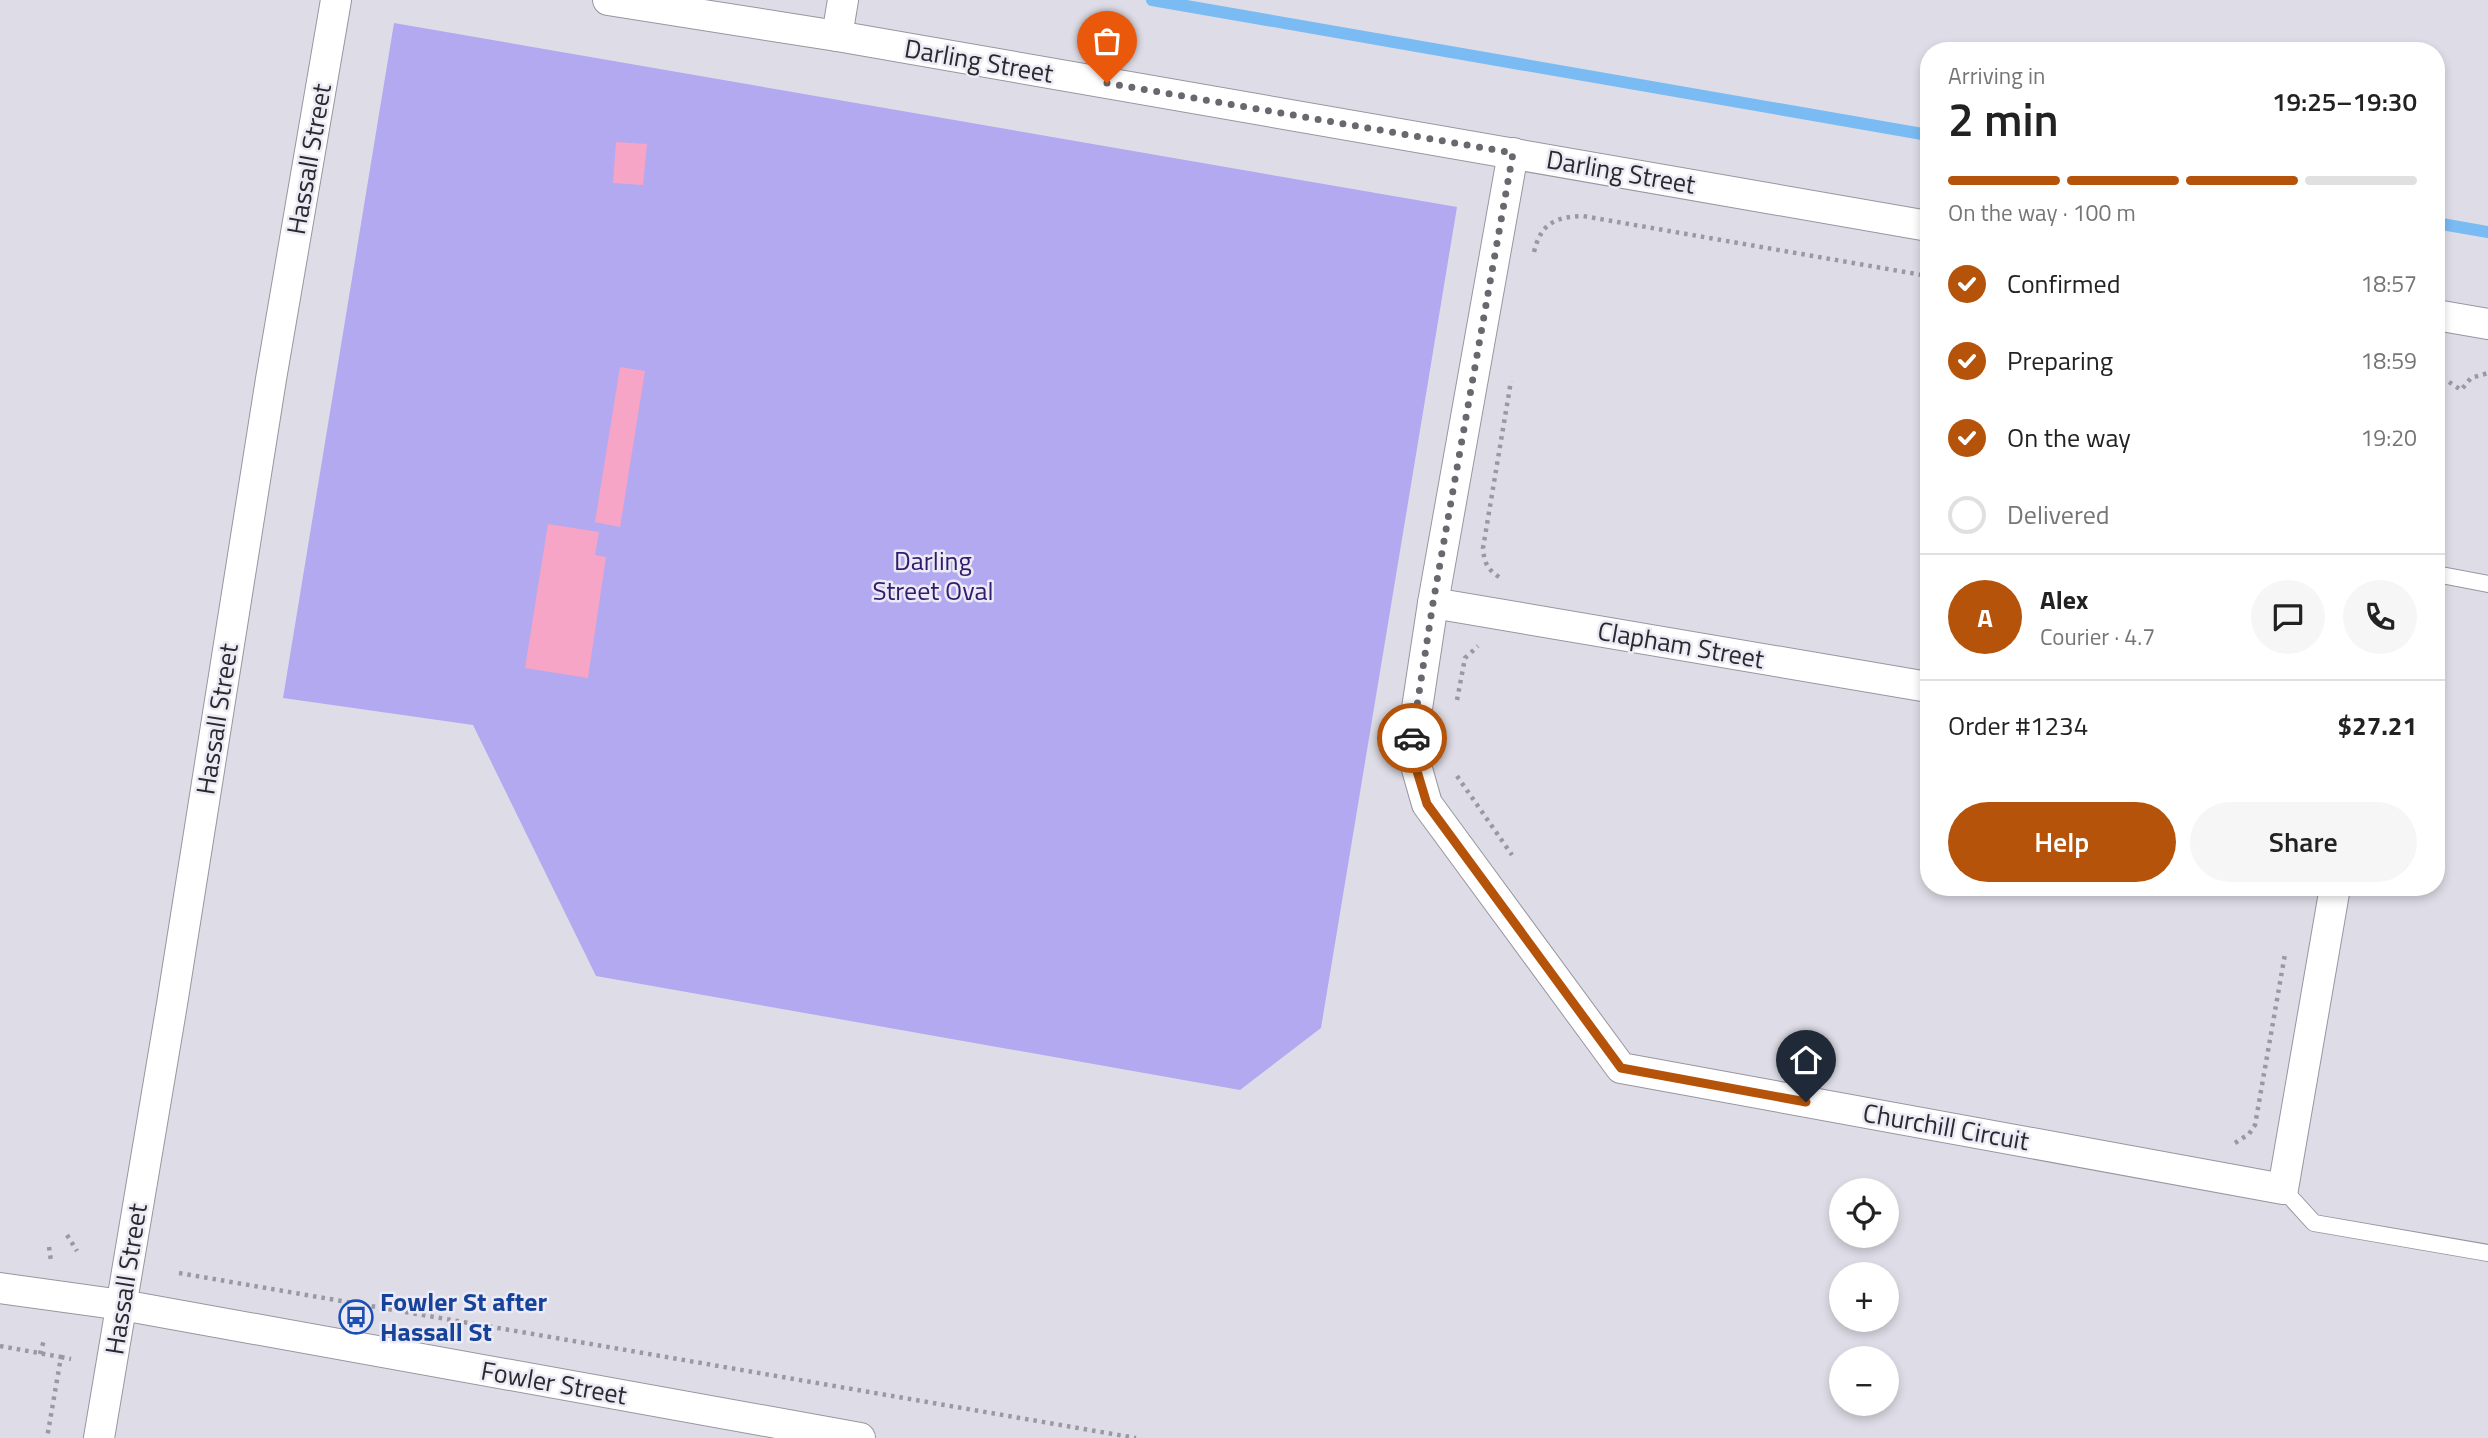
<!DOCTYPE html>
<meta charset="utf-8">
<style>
:root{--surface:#fff;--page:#f6f6f6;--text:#222;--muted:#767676;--line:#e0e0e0;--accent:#b45309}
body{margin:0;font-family:"Titillium Web",sans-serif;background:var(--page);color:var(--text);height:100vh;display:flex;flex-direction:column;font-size:26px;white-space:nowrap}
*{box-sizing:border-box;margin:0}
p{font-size:23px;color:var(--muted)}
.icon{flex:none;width:38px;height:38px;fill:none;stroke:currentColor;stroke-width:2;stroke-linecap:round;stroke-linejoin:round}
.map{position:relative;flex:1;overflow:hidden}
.sheet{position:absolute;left:1920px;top:42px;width:525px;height:854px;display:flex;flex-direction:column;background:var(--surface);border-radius:28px;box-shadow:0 4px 10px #0003}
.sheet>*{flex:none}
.buttons{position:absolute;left:1829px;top:1178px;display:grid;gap:14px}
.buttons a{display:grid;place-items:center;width:70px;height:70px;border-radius:50%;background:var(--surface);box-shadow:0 4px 10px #0003;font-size:35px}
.pin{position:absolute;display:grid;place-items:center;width:60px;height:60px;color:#fff;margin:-72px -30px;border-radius:50% 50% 50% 0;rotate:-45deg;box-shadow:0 0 7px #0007}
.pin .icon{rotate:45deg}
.courier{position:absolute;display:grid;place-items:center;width:70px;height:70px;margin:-35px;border:5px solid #b45309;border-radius:50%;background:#fff;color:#222;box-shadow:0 2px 9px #0007}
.head em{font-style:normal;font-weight:600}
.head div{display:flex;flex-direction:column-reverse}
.head{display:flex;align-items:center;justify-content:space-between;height:119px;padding:0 28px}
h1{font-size:46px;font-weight:600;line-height:52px}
.bar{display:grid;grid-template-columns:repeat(4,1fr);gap:10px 7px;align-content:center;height:84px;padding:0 28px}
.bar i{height:9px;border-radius:5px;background:var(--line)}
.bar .selected{background:var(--accent)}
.bar p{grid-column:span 4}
.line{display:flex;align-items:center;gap:18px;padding:0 28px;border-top:2px solid var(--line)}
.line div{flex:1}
.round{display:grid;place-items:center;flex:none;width:74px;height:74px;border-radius:37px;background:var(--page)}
ol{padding:0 28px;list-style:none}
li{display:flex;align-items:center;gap:21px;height:77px}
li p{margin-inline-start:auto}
li .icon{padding:7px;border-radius:50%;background:var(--accent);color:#fff;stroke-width:4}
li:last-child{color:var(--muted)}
li i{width:38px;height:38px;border:4px solid var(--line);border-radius:50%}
.action{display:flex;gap:14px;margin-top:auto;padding:14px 28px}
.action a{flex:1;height:80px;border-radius:42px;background:var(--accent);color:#fff;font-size:28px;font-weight:600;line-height:80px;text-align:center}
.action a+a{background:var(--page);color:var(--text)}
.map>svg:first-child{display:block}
</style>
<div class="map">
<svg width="2488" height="1438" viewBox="0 0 2488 1438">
<rect width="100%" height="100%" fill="#dedde7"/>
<!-- green -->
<polygon fill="#b2a9f0" points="394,23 1457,207 1321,1028 1240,1090 596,976 473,725 283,698"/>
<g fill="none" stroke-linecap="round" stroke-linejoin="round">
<!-- stream -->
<g stroke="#7abbf3" stroke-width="12">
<polyline points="1152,0 1928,135"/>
<polyline points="2436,223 2488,232"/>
</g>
</g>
<!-- building -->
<g fill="#f7a5c6">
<polygon points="616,142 647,144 643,185 613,183"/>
<polygon points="620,367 645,371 620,527 595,522"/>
<polygon points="548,524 599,532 595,555 606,557 588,678 525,668"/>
</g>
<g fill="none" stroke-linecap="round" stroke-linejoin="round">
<defs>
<g id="service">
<polyline points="2436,574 2488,584"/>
<polyline points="2283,1189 2314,1223 2488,1253"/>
</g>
<g id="minor">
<polyline points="608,0 837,36 1928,226"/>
<polyline points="837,36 843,0"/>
<polyline points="1513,153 1433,603 1411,748 1427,804 1621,1068 2283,1189 2335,887"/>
<polyline points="2436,315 2488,324"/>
<polyline points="1433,603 1928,687"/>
<polyline points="0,1288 122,1305 860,1438"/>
<polyline points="99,1438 172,1004 271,379 336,0"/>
</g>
</defs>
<!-- service casing -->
<use href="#service" stroke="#9796a0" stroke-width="18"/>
<!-- minor casing -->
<use href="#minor" stroke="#9796a0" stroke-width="32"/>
<!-- path -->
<g stroke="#9a99a1" stroke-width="4.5" stroke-dasharray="3.5 5" stroke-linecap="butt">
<path d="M1534,252C1541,223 1555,217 1583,216L1928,276"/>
<polyline points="2449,382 2461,390 2471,378 2488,373"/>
<path d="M1499,577C1487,569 1484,562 1483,548L1511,381"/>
<polyline points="1457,700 1465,658 1478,646"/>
<polyline points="1457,776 1512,855"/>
<polyline points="2235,1143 2249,1134 2255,1125 2285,954"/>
<polyline points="67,1235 77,1251"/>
<polyline points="49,1247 51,1261"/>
<polyline points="179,1273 1136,1438"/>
<polyline points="0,1346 61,1357 47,1438"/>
<polyline points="40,1354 44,1340"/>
<polyline points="61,1357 71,1359"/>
</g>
<!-- service -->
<use href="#service" stroke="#fff" stroke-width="16"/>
<!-- minor -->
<use href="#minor" stroke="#fff" stroke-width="30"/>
</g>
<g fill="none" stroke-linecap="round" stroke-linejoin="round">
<!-- done -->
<polyline stroke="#69686e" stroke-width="7" stroke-dasharray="0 12.6" points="1107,83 1513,153 1433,603 1412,738"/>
<!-- route -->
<polyline stroke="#b45309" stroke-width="9" points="1412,738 1410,748 1427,804 1621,1068 1806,1102"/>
</g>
<!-- icons -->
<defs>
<symbol id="bus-ring" viewBox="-11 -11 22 22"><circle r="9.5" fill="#ebeaf5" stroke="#1a4fb4" stroke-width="1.5"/><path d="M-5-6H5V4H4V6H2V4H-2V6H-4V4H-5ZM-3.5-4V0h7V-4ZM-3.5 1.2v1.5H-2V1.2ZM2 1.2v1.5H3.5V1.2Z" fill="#1a4fb4"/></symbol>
</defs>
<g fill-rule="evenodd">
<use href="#bus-ring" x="337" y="1298" width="38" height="38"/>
</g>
<g text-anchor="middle" stroke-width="5" stroke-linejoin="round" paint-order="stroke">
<!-- street labels -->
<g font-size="26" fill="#2a292d" stroke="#ebeaf5">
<text transform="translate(979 61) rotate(10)" y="9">Darling Street</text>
<text transform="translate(309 159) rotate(-80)" y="9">Hassall Street</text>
<text transform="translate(1621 172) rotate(10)" y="9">Darling Street</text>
<text transform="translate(1681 645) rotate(10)" y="9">Clapham Street</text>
<text transform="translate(217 719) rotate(-81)" y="9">Hassall Street</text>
<text transform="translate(1946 1127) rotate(10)" y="9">Churchill Circuit</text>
<text transform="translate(126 1279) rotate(-81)" y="9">Hassall Street</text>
<text transform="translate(554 1383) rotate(10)" y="9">Fowler Street</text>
</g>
<!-- park labels -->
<g font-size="26" fill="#321a6d" stroke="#ebeaf5">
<text x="933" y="570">Darling<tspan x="933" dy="30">Street Oval</tspan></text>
</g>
<!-- transit labels -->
<g font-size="26" font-weight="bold" fill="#164399" stroke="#ebeaf5" text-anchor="start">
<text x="380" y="1311">Fowler St after<tspan x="380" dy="30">Hassall St</tspan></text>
</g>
</g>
</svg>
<div class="buttons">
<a><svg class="icon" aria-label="locate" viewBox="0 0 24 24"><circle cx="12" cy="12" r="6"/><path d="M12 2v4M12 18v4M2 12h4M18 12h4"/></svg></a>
<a>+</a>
<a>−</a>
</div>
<div class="pin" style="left:1107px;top:83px;background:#ea580c"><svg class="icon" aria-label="bag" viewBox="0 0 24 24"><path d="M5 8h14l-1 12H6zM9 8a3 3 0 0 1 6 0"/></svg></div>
<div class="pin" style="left:1806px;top:1102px;background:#1f2937"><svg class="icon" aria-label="home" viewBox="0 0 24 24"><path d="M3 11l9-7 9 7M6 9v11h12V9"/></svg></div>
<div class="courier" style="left:1412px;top:738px"><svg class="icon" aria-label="car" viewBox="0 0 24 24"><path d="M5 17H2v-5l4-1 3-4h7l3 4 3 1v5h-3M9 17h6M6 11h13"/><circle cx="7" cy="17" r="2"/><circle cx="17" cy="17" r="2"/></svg></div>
<section class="sheet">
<div class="head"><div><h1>2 min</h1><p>Arriving in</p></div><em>19:25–19:30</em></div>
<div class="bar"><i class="selected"></i><i class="selected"></i><i class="selected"></i><i></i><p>On the way · 100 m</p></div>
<ol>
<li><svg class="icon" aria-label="check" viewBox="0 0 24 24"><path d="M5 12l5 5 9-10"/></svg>Confirmed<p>18:57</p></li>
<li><svg class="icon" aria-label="check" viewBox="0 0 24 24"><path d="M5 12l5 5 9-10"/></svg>Preparing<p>18:59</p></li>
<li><svg class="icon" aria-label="check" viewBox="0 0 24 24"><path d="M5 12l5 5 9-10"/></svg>On the way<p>19:20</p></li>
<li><i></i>Delivered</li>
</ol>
<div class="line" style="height:126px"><b class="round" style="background:var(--accent);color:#fff">A</b><div><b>Alex</b><p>Courier · 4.7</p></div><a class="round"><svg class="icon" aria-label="chat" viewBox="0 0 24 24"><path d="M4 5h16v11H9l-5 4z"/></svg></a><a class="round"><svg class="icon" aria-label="phone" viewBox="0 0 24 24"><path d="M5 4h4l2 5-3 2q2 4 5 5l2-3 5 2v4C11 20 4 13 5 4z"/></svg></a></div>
<div class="line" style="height:91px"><div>Order #1234</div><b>$27.21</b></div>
<div class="action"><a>Help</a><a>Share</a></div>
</section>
</div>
